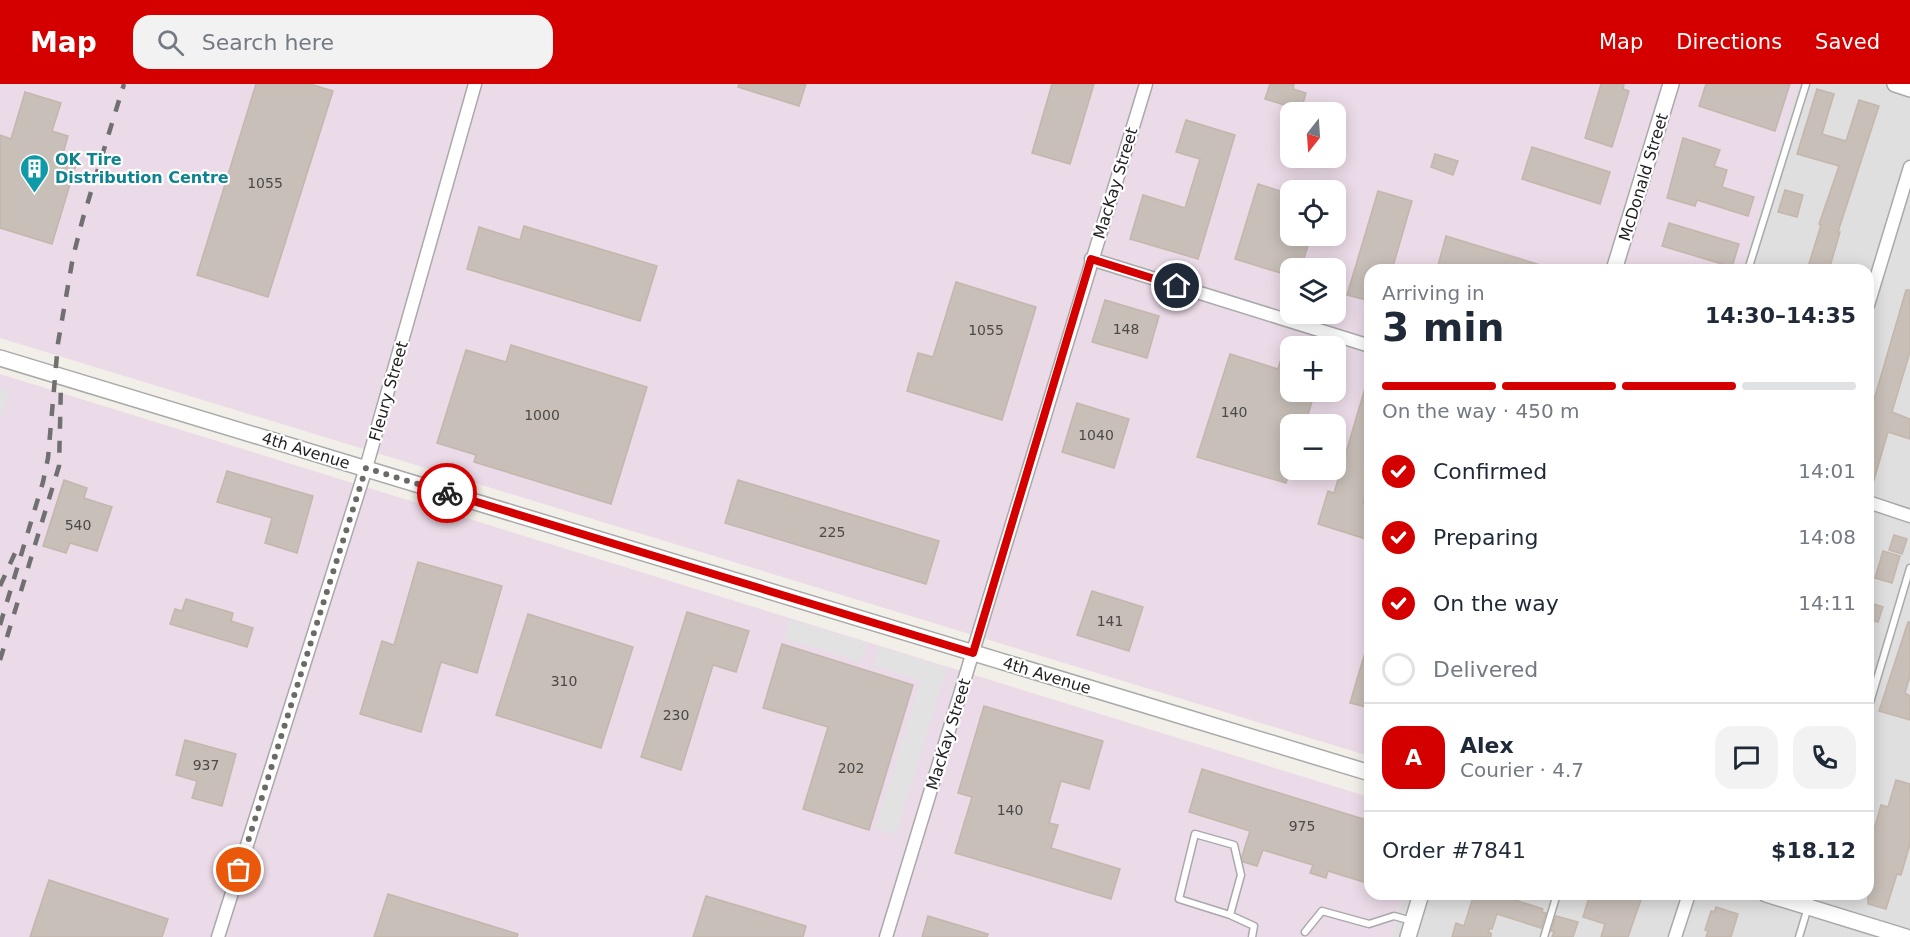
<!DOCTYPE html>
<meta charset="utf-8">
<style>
:root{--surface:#fff;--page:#f2f2f3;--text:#1f2937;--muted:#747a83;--line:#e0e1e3;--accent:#d40000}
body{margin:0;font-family:"DejaVu Sans",sans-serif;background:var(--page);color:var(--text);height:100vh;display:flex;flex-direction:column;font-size:22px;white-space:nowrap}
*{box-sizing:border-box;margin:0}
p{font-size:20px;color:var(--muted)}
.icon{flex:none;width:33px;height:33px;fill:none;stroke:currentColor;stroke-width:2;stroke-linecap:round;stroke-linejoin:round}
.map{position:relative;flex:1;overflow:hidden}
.side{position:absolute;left:1364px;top:180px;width:510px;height:636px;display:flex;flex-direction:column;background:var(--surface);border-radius:18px;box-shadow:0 3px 15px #0003}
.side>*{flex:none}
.needle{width:39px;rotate:197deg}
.buttons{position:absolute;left:1280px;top:18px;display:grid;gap:12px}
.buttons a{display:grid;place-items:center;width:66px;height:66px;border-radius:12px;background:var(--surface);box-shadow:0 3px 15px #0003;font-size:30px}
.pin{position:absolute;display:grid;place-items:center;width:51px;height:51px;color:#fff;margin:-26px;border:3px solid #fff;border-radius:50%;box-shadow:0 2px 6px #0007}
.courier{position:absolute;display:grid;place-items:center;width:60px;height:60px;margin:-30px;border:4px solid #d40000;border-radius:50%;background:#fff;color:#222;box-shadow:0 2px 8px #0007}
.summary em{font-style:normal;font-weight:600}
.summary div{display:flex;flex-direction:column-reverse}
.summary{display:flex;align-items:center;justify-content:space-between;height:102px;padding:0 18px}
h1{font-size:39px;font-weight:600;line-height:45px}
.bar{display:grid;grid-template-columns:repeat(4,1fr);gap:9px 6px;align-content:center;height:72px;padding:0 18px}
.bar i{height:8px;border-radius:4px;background:var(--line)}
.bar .current{background:var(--accent)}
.bar p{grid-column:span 4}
.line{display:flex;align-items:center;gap:15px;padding:0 18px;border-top:2px solid var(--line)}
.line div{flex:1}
.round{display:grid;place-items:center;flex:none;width:63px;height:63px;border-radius:18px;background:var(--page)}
ol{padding:0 18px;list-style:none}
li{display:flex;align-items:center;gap:18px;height:66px}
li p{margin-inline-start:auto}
li .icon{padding:6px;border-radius:50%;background:var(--accent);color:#fff;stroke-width:4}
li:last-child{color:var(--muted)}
li i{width:33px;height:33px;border:3px solid var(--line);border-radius:50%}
header{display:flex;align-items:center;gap:36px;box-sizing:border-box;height:84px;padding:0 30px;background:var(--accent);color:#fff}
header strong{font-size:28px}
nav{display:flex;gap:33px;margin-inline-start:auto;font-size:21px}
.search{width:420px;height:54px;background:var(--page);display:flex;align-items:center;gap:15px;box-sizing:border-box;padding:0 21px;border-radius:18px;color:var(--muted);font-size:22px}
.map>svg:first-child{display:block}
</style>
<header>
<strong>Map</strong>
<div class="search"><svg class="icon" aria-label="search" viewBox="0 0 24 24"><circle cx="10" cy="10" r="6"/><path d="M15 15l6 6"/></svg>Search here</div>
<nav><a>Map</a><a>Directions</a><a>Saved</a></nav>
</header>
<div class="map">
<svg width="1910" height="853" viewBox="0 0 1910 853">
<rect width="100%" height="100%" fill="#f2efe9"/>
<!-- residential -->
<polygon fill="#e0dfdf" points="1796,0 1910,0 1910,853 1391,853 1404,810 1868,810 1868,186 1740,186"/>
<!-- industrial -->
<g fill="#ebdbe8" fill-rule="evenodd">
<path d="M0,0H1799L1742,186H1370L1369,672L0,254ZM1290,28H1335V74H1290ZM1290,106H1335V152H1290ZM1290,184H1335V230H1290ZM1290,262H1335V308H1290ZM1290,340H1335V386H1290Z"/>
<polygon points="0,290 1369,713 1370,810 1404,810 1391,853 0,853"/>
</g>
<!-- parking -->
<g fill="#e2e2e2">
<polygon points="0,304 9,307 1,333 0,333"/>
<polygon points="790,536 867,559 861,578 784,554"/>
<polygon points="879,563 947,584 896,751 875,744 921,597 874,582"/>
</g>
<!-- building -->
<g fill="#c7bfb8" stroke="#c4b6ab" stroke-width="1.5">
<polygon points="256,0 310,0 333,7 268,213 197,191"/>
<polygon points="739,0 806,0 799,22 738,3"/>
<polygon points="1052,0 1094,0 1070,80 1032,69"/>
<polygon points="1270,0 1294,0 1293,5 1306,9 1301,26 1265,15"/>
<polygon points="1601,0 1624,0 1623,5 1629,7 1612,63 1585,54"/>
<polygon points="1706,0 1790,0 1775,47 1699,22"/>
<polygon points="1817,5 1834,10 1822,50 1846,57 1859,16 1879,22 1838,148 1840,148 1829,186 1807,186 1821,141 1819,140 1839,82 1797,70"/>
<polygon points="25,8 61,19 52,47 68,52 63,70 78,74 52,160 0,144 0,51 11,55"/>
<polygon points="1186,36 1235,51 1198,175 1130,155 1143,111 1185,124 1200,75 1176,68"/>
<polygon points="1683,54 1720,66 1714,82 1727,86 1722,103 1754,113 1748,132 1697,116 1695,122 1667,114"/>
<polygon points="1532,63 1610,88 1600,120 1522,95"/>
<polygon points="1435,70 1458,77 1453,91 1431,83"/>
<polygon points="1258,100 1290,110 1290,152 1311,152 1301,184 1290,184 1290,192 1235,175"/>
<polygon points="1785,106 1803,111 1797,133 1778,128"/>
<polygon points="1378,107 1412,117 1392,186 1370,186 1370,217 1347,211"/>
<polygon points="1669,139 1739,160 1732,183 1662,162"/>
<polygon points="524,142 657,182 640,237 467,185 479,143 520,156"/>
<polygon points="1446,152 1547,183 1546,186 1456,186 1438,181"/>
<polygon points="956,198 1036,223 1002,336 907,307 918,269 933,273"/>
<polygon points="1906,206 1910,206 1910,268 1892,328 1910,335 1910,355 1888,348 1871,406 1868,405 1868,336"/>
<polygon points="1105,216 1159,232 1147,274 1092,258"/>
<polygon points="511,261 647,303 611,420 474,378 476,371 437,359 466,266 506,278"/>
<polygon points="1230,270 1278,285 1280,278 1290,281 1290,308 1315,308 1305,340 1290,340 1290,387 1286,399 1197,373"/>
<polygon points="1366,301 1370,302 1370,397 1363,419 1370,422 1370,444 1366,455 1318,440 1328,407 1334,409"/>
<polygon points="1077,319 1129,335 1114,384 1062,368"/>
<polygon points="227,387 313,412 297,469 265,459 272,434 217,418"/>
<polygon points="64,396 87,404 84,414 112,423 97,467 70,459 66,469 43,462"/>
<polygon points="738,396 939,457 926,500 725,439"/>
<polygon points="1894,451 1907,455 1902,470 1889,466"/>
<polygon points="1883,467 1900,472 1892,499 1875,494"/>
<polygon points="418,478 502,502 477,589 441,578 421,648 360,630 382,557 394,561"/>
<polygon points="1092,507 1143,523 1129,567 1077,551"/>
<polygon points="186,515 233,529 231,537 253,544 247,563 170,540 175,525 182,527"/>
<polygon points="1868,518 1883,523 1878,538 1868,535"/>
<polygon points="687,528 749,547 736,588 713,581 681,686 641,673"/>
<polygon points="528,530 633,563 601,664 496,631"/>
<polygon points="1908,538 1910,538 1910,592 1905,609 1910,612 1910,636 1879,627"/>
<polygon points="782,560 913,601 869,746 803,725 828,643 763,624"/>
<polygon points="1366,565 1370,565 1370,624 1350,619"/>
<polygon points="984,622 1103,657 1089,705 1061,697 1049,739 1058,741 1051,764 1120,785 1111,815 955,769 972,713 958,709"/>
<polygon points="185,656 236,670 222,722 192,714 197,697 176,691"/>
<polygon points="1202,685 1370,737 1370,790 1367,799 1328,787 1326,794 1310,789 1313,781 1263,766 1257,782 1243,778 1242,772 1250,747 1189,728"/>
<polygon points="1896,696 1910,700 1910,760 1901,791 1897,790 1886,825 1868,820 1868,748 1873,749 1881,721 1888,723"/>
<polygon points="49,796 168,835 162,853 30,853"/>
<polygon points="388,810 518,850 517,853 374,853"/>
<polygon points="1474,810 1510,810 1509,814 1543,825 1542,828 1546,829 1541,844 1497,830 1492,845 1490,844 1488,849 1491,849 1491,853 1452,853 1456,839 1464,842"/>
<polygon points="1590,810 1643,810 1628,853 1601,853 1605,840 1583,833"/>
<polygon points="706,812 806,842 803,853 693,853"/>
<polygon points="1716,823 1738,830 1731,853 1706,853 1708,847 1705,846 1711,827 1714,828"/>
<polygon points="928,832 988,850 987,853 922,853"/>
<polygon points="1556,832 1578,838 1573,853 1552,853 1554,848 1551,847"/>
</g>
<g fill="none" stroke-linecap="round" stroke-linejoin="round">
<defs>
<g id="service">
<polyline points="1748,186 1806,0"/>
<polyline points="1868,625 1910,484"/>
<polyline points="1230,831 1241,791 1234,761 1195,750 1179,815 1230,831 1254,842 1252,853"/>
<polyline points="1305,848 1322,827 1369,840 1394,832 1412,837"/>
<polyline points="1544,853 1557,810"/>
<polyline points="1799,853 1812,810"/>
</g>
<g id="minor">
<polyline points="1091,175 1370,262"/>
<polyline points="1868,221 1910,83"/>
<polyline points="1868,418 1910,432"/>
<polyline points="218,853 366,384 475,0"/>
<polyline points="886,853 1146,0"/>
<polyline points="1675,853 1689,810"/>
</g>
<g id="tertiary">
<polyline points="1895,0 1910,5"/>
<polyline points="1614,186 1671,0"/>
<polyline points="0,274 1370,689"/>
<polyline points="1766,810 1906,853"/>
<polyline points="1408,853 1421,810"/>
</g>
</defs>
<!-- service casing -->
<use href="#service" stroke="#a9a9a9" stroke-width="9"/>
<!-- minor casing -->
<use href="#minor" stroke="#a9a9a9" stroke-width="15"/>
<!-- tertiary casing -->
<use href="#tertiary" stroke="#a9a9a9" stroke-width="18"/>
<!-- service -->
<use href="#service" stroke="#fff" stroke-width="6"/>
<!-- minor -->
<use href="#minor" stroke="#fff" stroke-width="12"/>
<!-- tertiary -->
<use href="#tertiary" stroke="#fff" stroke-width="15"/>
<!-- rail -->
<g stroke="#707070" stroke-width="4.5" stroke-dasharray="12 12" stroke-linecap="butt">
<polyline points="0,502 15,469"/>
<polyline points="0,541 43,398 48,374 58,259 73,173 83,134 124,0"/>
<polyline points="0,576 59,382 61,300"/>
</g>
</g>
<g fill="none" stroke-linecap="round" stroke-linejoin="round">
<!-- done -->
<polyline stroke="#6b6a68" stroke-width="6" stroke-dasharray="0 10.8" points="239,786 366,384 447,409"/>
<!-- route -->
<polyline stroke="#d40000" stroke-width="8" points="447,409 973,569 1091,175 1177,202"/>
</g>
<!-- icons -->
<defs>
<symbol id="building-pin" viewBox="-11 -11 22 30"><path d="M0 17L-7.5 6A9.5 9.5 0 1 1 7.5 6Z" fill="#0f9aa8" stroke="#fff"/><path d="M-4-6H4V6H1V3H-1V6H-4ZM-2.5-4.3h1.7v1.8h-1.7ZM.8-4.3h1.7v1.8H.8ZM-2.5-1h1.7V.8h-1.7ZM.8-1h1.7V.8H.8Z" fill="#fff"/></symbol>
</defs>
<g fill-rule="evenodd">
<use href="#building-pin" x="18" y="68" width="33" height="45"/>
</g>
<g text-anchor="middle" stroke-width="4.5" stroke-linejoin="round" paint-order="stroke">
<!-- number labels -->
<g font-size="14" fill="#4b4948">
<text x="265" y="104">1055</text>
<text x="1126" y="250">148</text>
<text x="986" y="251">1055</text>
<text x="1234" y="333">140</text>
<text x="542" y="336">1000</text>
<text x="1096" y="356">1040</text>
<text x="78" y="446">540</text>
<text x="832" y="453">225</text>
<text x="1110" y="542">141</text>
<text x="564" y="602">310</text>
<text x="676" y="636">230</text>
<text x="206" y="686">937</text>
<text x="851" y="689">202</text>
<text x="1010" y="731">140</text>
<text x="1302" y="747">975</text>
</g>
<!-- culture labels -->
<g font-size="16" font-weight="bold" fill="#0d838f" stroke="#fff" text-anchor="start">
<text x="55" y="81">OK Tire<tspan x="55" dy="18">Distribution Centre</tspan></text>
</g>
<!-- street labels -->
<g font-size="16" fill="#222" stroke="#fff">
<text transform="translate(1643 93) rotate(-73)" y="6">McDonald Street</text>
<text transform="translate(1115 99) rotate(-73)" y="6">MacKay Street</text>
<text transform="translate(388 307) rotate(-74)" y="6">Fleury Street</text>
<text transform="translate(306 366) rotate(17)" y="6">4th Avenue</text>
<text transform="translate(1047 591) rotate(17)" y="6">4th Avenue</text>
<text transform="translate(948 650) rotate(-73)" y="6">MacKay Street</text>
</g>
</g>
</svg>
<div class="buttons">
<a><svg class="needle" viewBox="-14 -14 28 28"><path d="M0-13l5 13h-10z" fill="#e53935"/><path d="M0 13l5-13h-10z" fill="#747a83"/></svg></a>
<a><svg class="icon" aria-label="locate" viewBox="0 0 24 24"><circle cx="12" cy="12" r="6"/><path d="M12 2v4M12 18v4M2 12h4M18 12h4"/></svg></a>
<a><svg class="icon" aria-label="layers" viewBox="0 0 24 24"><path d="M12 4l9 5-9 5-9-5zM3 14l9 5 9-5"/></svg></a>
<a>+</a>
<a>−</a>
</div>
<div class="pin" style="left:239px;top:786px;background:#ea580c"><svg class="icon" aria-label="bag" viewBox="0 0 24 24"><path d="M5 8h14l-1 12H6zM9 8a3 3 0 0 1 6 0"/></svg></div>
<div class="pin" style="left:1177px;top:202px;background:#1f2937"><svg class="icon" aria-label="home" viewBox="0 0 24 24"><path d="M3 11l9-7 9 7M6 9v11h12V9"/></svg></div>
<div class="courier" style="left:447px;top:409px"><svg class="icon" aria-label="bike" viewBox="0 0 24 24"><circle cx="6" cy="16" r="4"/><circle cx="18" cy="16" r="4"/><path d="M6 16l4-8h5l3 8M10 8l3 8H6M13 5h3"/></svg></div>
<section class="side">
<div class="summary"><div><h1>3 min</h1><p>Arriving in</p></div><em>14:30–14:35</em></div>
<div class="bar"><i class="current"></i><i class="current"></i><i class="current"></i><i></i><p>On the way · 450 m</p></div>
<ol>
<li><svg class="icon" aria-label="check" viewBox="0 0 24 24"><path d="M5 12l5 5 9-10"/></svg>Confirmed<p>14:01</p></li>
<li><svg class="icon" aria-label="check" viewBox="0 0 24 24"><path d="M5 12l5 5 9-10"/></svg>Preparing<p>14:08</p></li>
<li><svg class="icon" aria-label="check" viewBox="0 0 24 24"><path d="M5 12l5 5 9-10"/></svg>On the way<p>14:11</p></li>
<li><i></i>Delivered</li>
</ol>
<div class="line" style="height:108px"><b class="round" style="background:var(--accent);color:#fff">A</b><div><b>Alex</b><p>Courier · 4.7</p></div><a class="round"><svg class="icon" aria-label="chat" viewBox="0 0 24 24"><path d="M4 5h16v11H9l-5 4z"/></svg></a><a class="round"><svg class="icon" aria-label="phone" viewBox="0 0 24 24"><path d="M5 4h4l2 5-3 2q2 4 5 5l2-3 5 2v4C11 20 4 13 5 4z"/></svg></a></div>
<div class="line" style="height:78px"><div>Order #7841</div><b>$18.12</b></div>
</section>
</div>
